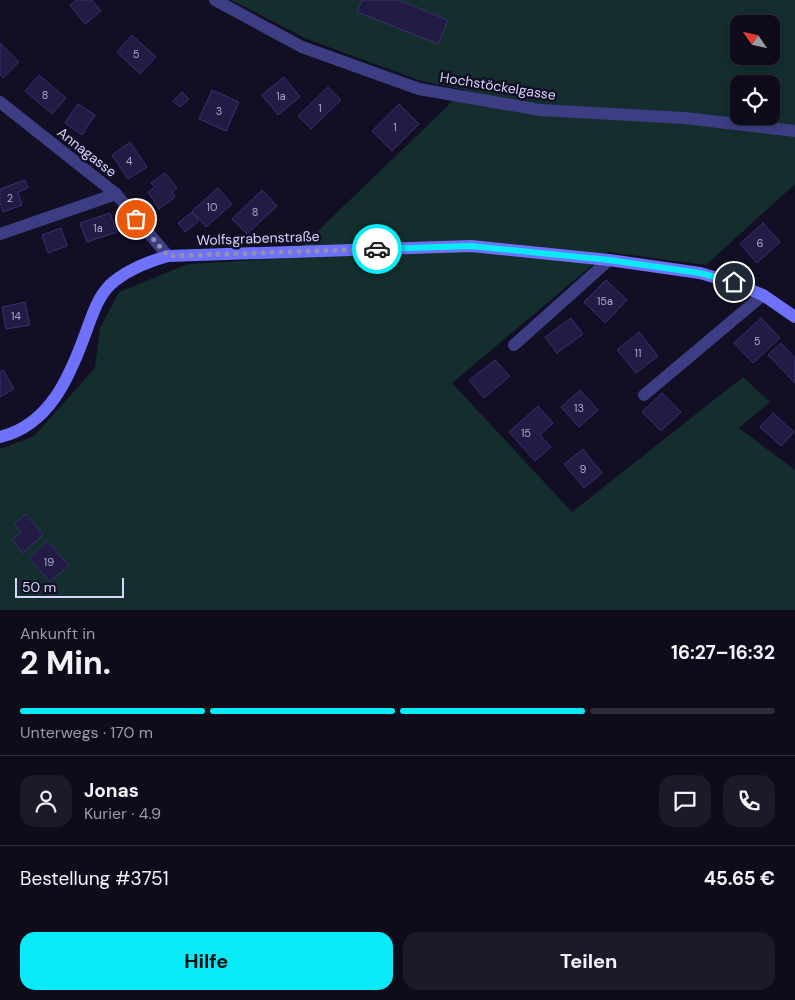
<!DOCTYPE html>
<html lang="de">
<meta charset="utf-8">
<style>
:root{--surface:#0e0b1b;--page:#1c1928;--text:#f1f3f6;--muted:#9b9ba3;--line:#2e2b3a;--accent:#08ebf6}
body{margin:0;font-family:"DM Sans",sans-serif;background:var(--page);color:var(--text);height:100vh;display:flex;flex-direction:column;font-size:19px;white-space:nowrap}
*{box-sizing:border-box;margin:0}
p{font-size:16px;color:var(--muted)}
.icon{flex:none;width:28px;height:28px;fill:none;stroke:currentColor;stroke-width:2;stroke-linecap:round;stroke-linejoin:round}
.map{position:relative;height:610px;overflow:hidden}
.drawer{display:flex;flex-direction:column;background:var(--surface);flex:1}
.drawer>*{flex:none}
.needle{width:32px;rotate:304deg}
.tools{position:absolute;left:730px;top:15px;display:grid;gap:10px}
.tools a{display:grid;place-items:center;width:50px;height:50px;border-radius:10px;background:var(--surface);box-shadow:0 2px 8px #0003,0 0 0 1px var(--line);font-size:25px}
.scale{position:absolute;left:15px;bottom:12px;width:109px;box-sizing:border-box;padding-left:5px;border:2px solid #d7d4fe;border-top:0;font-size:14px;line-height:18px;white-space:nowrap;color:#d7d4fe;-webkit-text-stroke:4px #120f24;paint-order:stroke}
.pin{position:absolute;display:grid;place-items:center;width:42px;height:42px;color:#fff;margin:-21px;border:2px solid #fff;border-radius:50%;box-shadow:0 1px 5px #0007}
.courier{position:absolute;display:grid;place-items:center;width:50px;height:50px;margin:-25px;border:4px solid #08ebf6;border-radius:50%;background:#fff;color:#222;box-shadow:0 1px 6px #0007}
.summary em{font-style:normal;font-weight:700}
.summary div{display:flex;flex-direction:column-reverse}
.summary{display:flex;align-items:center;justify-content:space-between;height:85px;padding:0 20px}
h1{font-size:32px;font-weight:700;line-height:38px}
.bar{display:grid;grid-template-columns:repeat(4,1fr);gap:8px 5px;align-content:center;height:60px;padding:0 20px}
.bar i{height:6px;border-radius:4px;background:var(--line)}
.bar .active{background:var(--accent)}
.bar p{grid-column:span 4}
.line{display:flex;align-items:center;gap:12px;padding:0 20px;border-top:1px solid var(--line)}
.line div{flex:1}
.round{display:grid;place-items:center;flex:none;width:52px;height:52px;border-radius:15px;background:var(--page)}
.cta{display:flex;gap:10px;margin-top:auto;padding:10px 20px}
.cta a{flex:1;height:58px;border-radius:15px;background:var(--accent);color:#111;font-size:20px;font-weight:700;line-height:58px;text-align:center}
.cta a+a{background:var(--page);color:var(--text)}
.map>svg:first-child{display:block}
</style>
<div class="map">
<svg width="795" height="610" viewBox="0 0 795 610">
<rect width="100%" height="100%" fill="#120f24"/>
<!-- green -->
<path fill="#132e2c" fill-rule="evenodd" d="M231,0H795V184L706,265L608,252L452,383L572,512L743,377L770,402L739,428L795,470V610H0V449L34,436L95,368L100,328L119,292L188,264L290,258L464,90L421,81L307,39ZM739,24H771V56H739ZM739,84H771V116H739Z"/>
<!-- building -->
<g fill="#221c45" stroke="#382f70">
<polygon points="77,0 92,0 101,11 85,24 70,5"/>
<polygon points="362,0 398,0 448,20 438,44 357,12"/>
<polygon points="132,35 156,57 140,74 117,52"/>
<polygon points="0,43 19,62 3,78 0,74"/>
<polygon points="39,75 66,98 52,114 25,91"/>
<polygon points="284,77 300,97 278,115 262,95"/>
<polygon points="328,87 341,100 311,129 298,116"/>
<polygon points="212,90 239,102 226,131 199,119"/>
<polygon points="182,92 189,99 180,107 173,101"/>
<polygon points="78,104 95,115 82,135 65,123"/>
<polygon points="399,104 419,124 392,151 372,131"/>
<polygon points="130,142 147,167 128,179 112,155"/>
<polygon points="165,173 177,188 172,192 175,197 159,209 148,192 155,187 151,183"/>
<polygon points="25,180 28,188 18,192 22,205 3,212 0,203 0,189"/>
<polygon points="218,188 232,204 206,227 192,211"/>
<polygon points="262,190 277,206 247,234 232,219"/>
<polygon points="192,212 199,221 185,232 178,223"/>
<polygon points="110,213 117,232 87,242 80,223"/>
<polygon points="763,223 780,242 757,263 740,244"/>
<polygon points="61,228 67,246 48,253 42,235"/>
<polygon points="606,280 627,300 605,323 584,302"/>
<polygon points="25,302 30,325 6,329 2,307"/>
<polygon points="571,318 583,334 557,353 545,337"/>
<polygon points="761,318 780,338 753,363 734,343"/>
<polygon points="639,332 658,356 636,373 617,350"/>
<polygon points="781,343 795,358 795,383 768,355"/>
<polygon points="495,360 510,376 484,398 469,380"/>
<polygon points="3,370 14,389 0,397 0,372"/>
<polygon points="580,390 598,410 579,427 561,407"/>
<polygon points="662,393 681,412 661,431 642,412"/>
<polygon points="538,406 553,423 540,435 551,447 535,461 509,432"/>
<polygon points="773,413 794,432 781,446 760,427"/>
<polygon points="583,449 602,473 584,488 564,464"/>
<polygon points="26,514 43,535 23,553 12,539 21,532 14,524"/>
<polygon points="47,541 69,565 50,582 29,558"/>
</g>
<g fill="none" stroke-linecap="round" stroke-linejoin="round">
<!-- street -->
<g stroke="#3c3d82" stroke-width="12">
<polyline points="215,0 302,47 419,89 540,110 685,118 795,131"/>
<polyline points="0,102 116,194 168,256"/>
<polyline points="0,234 116,194"/>
<polyline points="514,345 609,260"/>
<polyline points="644,395 763,295"/>
</g>
<!-- secondary -->
<path stroke="#6e72fa" stroke-width="12" d="M0,437C50,425 70,376 86,332C92,316 97,298 110,285C126,270 147,262 168,256L471,246L609,260L700,273L734,283L763,295L795,317"/>
</g>
<g fill="none" stroke-linecap="round" stroke-linejoin="round">
<!-- done -->
<polyline stroke="#928fb2" stroke-width="5" stroke-dasharray="0 9" points="136,219 168,256 377,249"/>
<!-- route -->
<polyline stroke="#08ebf6" stroke-width="6" points="377,249 471,246 609,260 700,273 734,282"/>
</g>
<g text-anchor="middle" stroke-width="5" stroke-linejoin="round" paint-order="stroke">
<!-- number labels -->
<g font-size="11" fill="#aaa6d0">
<text x="136" y="58">5</text>
<text x="45" y="99">8</text>
<text x="281" y="100">1a</text>
<text x="320" y="112">1</text>
<text x="219" y="115">3</text>
<text x="395" y="131">1</text>
<text x="129" y="165">4</text>
<text x="10" y="202">2</text>
<text x="212" y="211">10</text>
<text x="255" y="216">8</text>
<text x="98" y="232">1a</text>
<text x="760" y="247">6</text>
<text x="605" y="305">15a</text>
<text x="16" y="320">14</text>
<text x="757" y="345">5</text>
<text x="638" y="357">11</text>
<text x="579" y="412">13</text>
<text x="526" y="437">15</text>
<text x="583" y="473">9</text>
<text x="49" y="566">19</text>
</g>
<!-- street labels -->
<g font-size="14" fill="#d7d4fe" stroke="#120f24">
<text transform="translate(498 86) rotate(9)" y="5">Hochstöckelgasse</text>
<text transform="translate(87 152) rotate(38)" y="5">Annagasse</text>
<text transform="translate(258 238) rotate(-2)" y="5">Wolfsgrabenstraße</text>
</g>
</g>
</svg>
<div class="tools">
<a><svg class="needle" viewBox="-14 -14 28 28"><path d="M0-13l5 13h-10z" fill="#e53935"/><path d="M0 13l5-13h-10z" fill="#9b9ba3"/></svg></a>
<a><svg class="icon" aria-label="locate" viewBox="0 0 24 24"><circle cx="12" cy="12" r="6"/><path d="M12 2v4M12 18v4M2 12h4M18 12h4"/></svg></a>
</div>
<div class="scale">50 m</div>
<div class="pin" style="left:136px;top:219px;background:#ea580c"><svg class="icon" aria-label="bag" viewBox="0 0 24 24"><path d="M5 8h14l-1 12H6zM9 8a3 3 0 0 1 6 0"/></svg></div>
<div class="pin" style="left:734px;top:282px;background:#1f2937"><svg class="icon" aria-label="home" viewBox="0 0 24 24"><path d="M3 11l9-7 9 7M6 9v11h12V9"/></svg></div>
<div class="courier" style="left:377px;top:249px"><svg class="icon" aria-label="car" viewBox="0 0 24 24"><path d="M5 17H2v-5l4-1 3-4h7l3 4 3 1v5h-3M9 17h6M6 11h13"/><circle cx="7" cy="17" r="2"/><circle cx="17" cy="17" r="2"/></svg></div>
</div>
<section class="drawer">
<div class="summary"><div><h1>2 Min.</h1><p>Ankunft in</p></div><em>16:27–16:32</em></div>
<div class="bar"><i class="active"></i><i class="active"></i><i class="active"></i><i></i><p>Unterwegs · 170 m</p></div>
<div class="line" style="height:90px"><a class="round"><svg class="icon" aria-label="person" viewBox="0 0 24 24"><circle cx="12" cy="8" r="4"/><path d="M4 21q1-7 8-7t8 7"/></svg></a><div><b>Jonas</b><p>Kurier · 4.9</p></div><a class="round"><svg class="icon" aria-label="chat" viewBox="0 0 24 24"><path d="M4 5h16v11H9l-5 4z"/></svg></a><a class="round"><svg class="icon" aria-label="phone" viewBox="0 0 24 24"><path d="M5 4h4l2 5-3 2q2 4 5 5l2-3 5 2v4C11 20 4 13 5 4z"/></svg></a></div>
<div class="line" style="height:65px"><div>Bestellung #3751</div><b>45.65 €</b></div>
<div class="cta"><a>Hilfe</a><a>Teilen</a></div>
</section>
